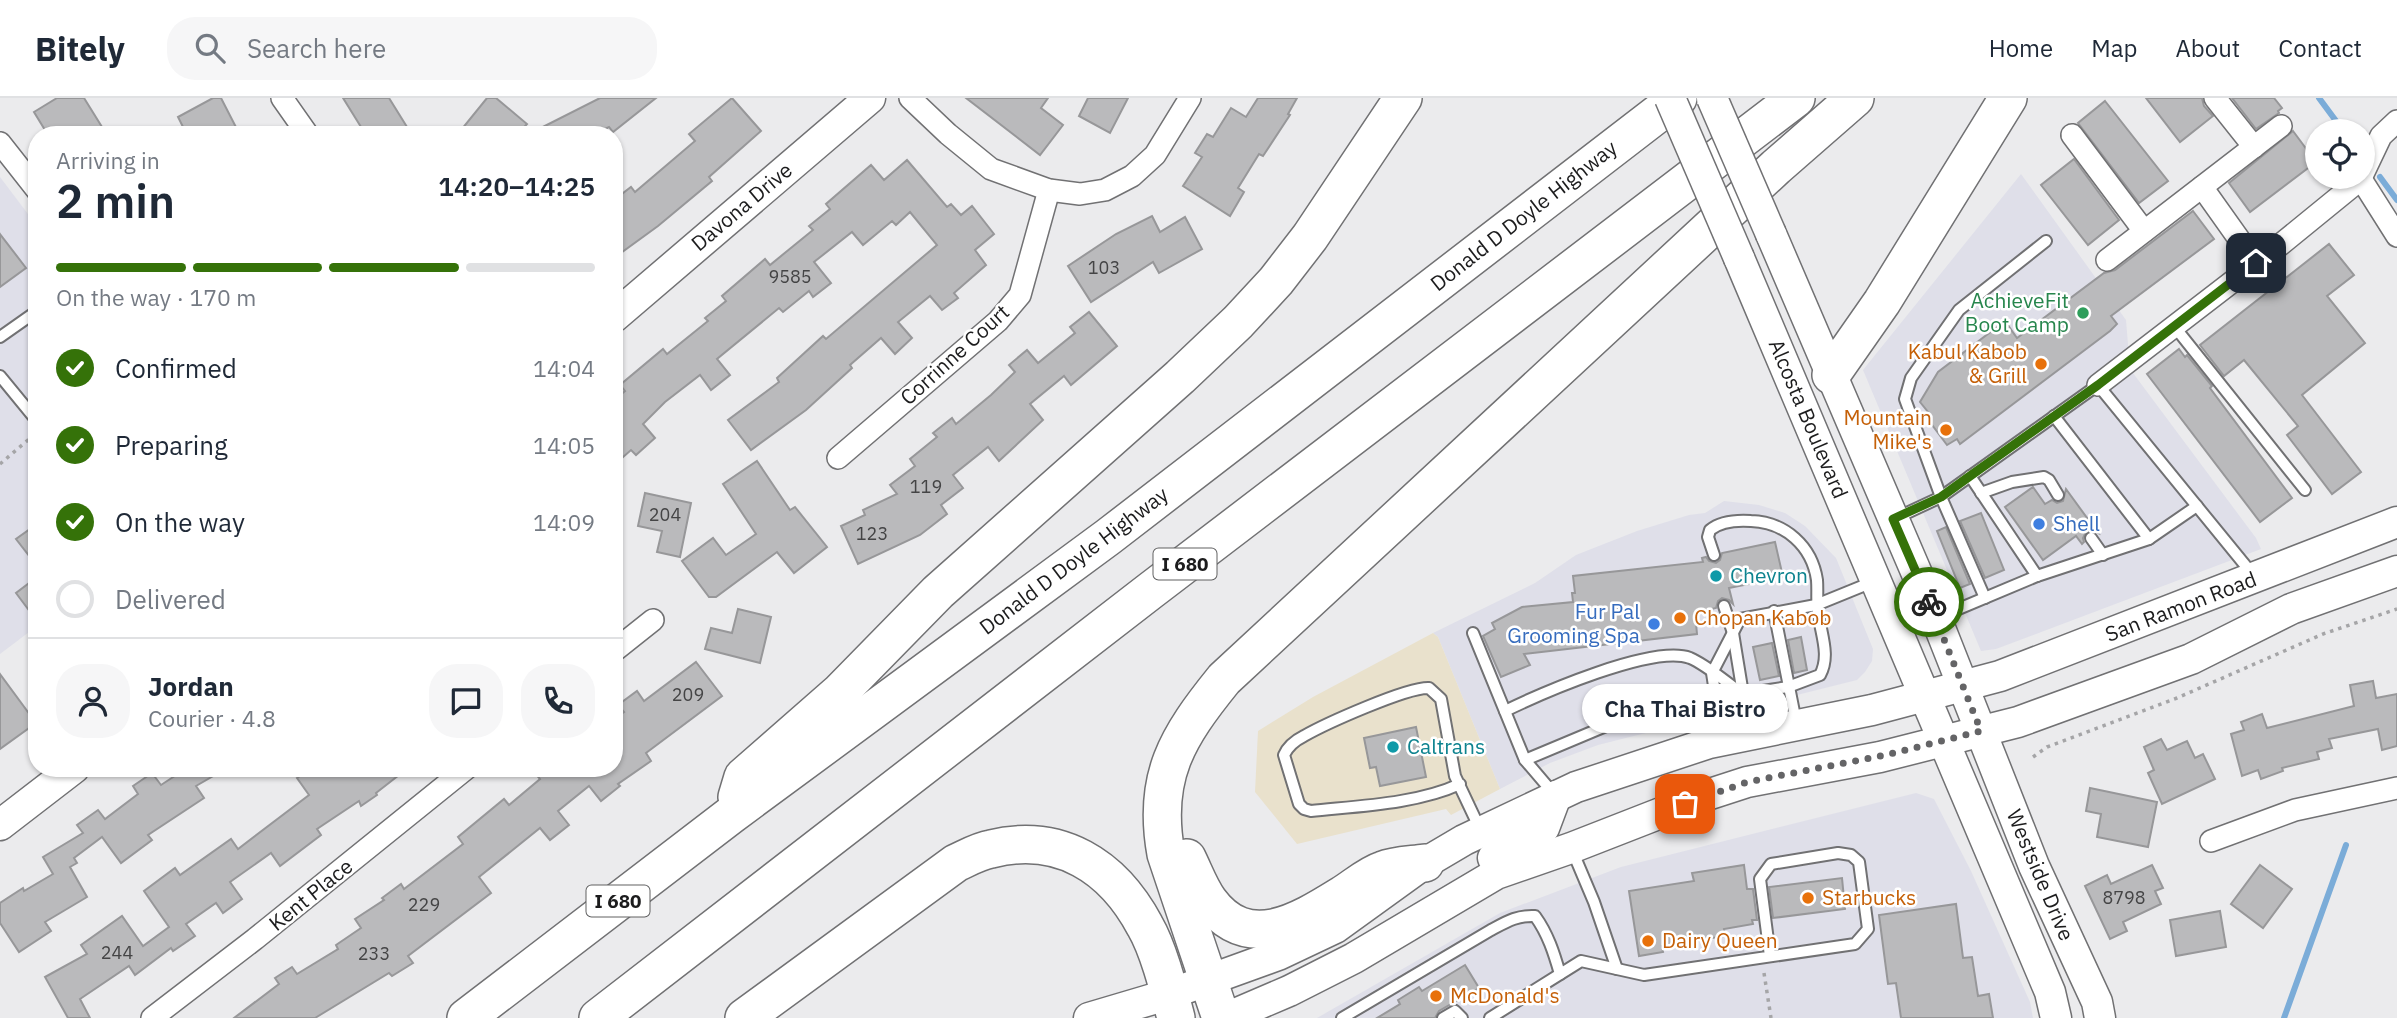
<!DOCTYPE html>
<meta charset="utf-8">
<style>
:root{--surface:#fff;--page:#f6f6f7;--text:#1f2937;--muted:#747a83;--line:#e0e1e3;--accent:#357209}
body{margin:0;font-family:"IBM Plex Sans",sans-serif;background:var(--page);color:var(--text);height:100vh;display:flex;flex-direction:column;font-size:26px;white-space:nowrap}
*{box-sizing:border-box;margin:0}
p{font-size:23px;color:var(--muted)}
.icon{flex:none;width:38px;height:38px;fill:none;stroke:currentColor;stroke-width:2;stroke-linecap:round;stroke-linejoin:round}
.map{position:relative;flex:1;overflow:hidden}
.sheet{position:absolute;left:28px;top:28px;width:595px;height:651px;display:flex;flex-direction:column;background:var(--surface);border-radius:28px;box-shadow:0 2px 5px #0004}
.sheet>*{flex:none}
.tools{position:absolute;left:2305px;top:21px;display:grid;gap:14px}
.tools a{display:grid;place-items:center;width:70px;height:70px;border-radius:50%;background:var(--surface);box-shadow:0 2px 5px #0004;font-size:35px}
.pin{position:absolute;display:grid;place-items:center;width:60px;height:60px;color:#fff;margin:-30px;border-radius:14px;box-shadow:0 4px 10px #0006}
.courier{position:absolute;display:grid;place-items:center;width:70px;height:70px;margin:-35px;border:5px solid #357209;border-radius:50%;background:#fff;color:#222;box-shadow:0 2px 9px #0007}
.bubble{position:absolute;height:49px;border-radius:24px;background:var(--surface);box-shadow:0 2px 5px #0004;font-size:23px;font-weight:600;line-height:49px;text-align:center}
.head em{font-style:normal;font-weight:600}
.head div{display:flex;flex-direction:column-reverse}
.head{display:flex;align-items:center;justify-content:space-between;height:119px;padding:0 28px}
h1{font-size:46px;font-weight:600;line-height:52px}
.bar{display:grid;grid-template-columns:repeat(4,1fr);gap:10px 7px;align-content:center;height:84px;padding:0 28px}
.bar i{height:9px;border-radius:5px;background:var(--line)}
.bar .on{background:var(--accent)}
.bar p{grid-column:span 4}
.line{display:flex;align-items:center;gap:18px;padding:0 28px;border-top:2px solid var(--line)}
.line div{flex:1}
.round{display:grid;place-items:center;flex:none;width:74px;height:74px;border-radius:28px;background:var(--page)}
ol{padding:0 28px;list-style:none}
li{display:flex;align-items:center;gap:21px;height:77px}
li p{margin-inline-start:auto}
li .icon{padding:7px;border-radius:50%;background:var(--accent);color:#fff;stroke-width:4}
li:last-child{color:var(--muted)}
li i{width:38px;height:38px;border:4px solid var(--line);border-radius:50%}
header{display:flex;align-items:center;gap:42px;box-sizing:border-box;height:98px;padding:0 35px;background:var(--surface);border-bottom:2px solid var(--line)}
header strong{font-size:33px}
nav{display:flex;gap:38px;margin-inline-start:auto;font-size:24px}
.search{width:490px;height:63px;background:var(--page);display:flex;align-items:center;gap:18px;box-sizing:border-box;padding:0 24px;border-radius:28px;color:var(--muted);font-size:26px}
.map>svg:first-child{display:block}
</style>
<header>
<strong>Bitely</strong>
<div class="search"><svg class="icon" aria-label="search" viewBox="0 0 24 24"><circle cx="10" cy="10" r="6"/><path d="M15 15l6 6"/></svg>Search here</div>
<nav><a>Home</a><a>Map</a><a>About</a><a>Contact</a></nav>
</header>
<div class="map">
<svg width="2397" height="920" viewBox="0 0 2397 920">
<rect width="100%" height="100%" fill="#ebebed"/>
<!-- built -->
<g fill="#dfdfe9">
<polygon points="2021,76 2126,222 2130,271 2256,440 2261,451 1996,551 1981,553 1863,272"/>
<polygon points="0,79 37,128 37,528 0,556"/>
<polygon points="1724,403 1759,407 1785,415 1805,428 1836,460 1873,551 1872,563 1865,574 1857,582 1598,647 1550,665 1500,691 1438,539 1433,535 1535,485 1576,457 1637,433 1689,417 1705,415"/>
<polygon points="1916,695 1934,701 1971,773 2030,904 2033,920 1317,920 1500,815 1621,769"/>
</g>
<!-- industrial -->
<polygon fill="#e9e1cc" points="1433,535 1438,539 1500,691 1451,717 1446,711 1297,746 1255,694 1258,633 1313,599"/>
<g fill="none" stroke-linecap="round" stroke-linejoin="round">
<!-- stream -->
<g stroke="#7bacd8" stroke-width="6">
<polyline points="2319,0 2339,27"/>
<polyline points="2380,79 2397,102"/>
<polyline points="2284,920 2346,747"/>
</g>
</g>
<!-- building -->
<g fill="#bababc" stroke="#979799" stroke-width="2">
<polygon points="57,0 84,0 107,37 48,37 34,14"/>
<polygon points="213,0 221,0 240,37 209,37 205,30 187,37 178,19"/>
<polygon points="343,0 389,0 412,37 366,37"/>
<polygon points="487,0 496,0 527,26 517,37 457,37"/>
<polygon points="600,0 656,0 613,34 609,29 593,37 527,37"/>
<polygon points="732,0 761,33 709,79 712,83 658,128 614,160 614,102 631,89 635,94 695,43 689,36"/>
<polygon points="966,0 1048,0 1041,10 1063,27 1040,57"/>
<polygon points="1088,0 1128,0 1110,35 1079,18"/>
<polygon points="1258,0 1297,0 1288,16 1290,17 1263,58 1259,56 1238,90 1244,94 1230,118 1183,88 1202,59 1195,55 1207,36 1213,39 1231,10 1246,19"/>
<polygon points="2146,0 2202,0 2204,8 2213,18 2180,44"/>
<polygon points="2232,0 2274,0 2282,10 2278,13 2279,15 2256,31"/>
<polygon points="2105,3 2168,83 2139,105 2078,25"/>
<polygon points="2293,33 2316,64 2250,114 2229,85"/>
<polygon points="2074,61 2119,122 2088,147 2041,87"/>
<polygon points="907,62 947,109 951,106 961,117 972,108 994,136 975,152 986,167 954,195 958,200 942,212 930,198 898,224 912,240 895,256 881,240 850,267 852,270 806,312 751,352 728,322 779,284 777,280 823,238 826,241 937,147 910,114 896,127 892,123 863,147 852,134 814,164 831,185 813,199 809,193 783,214 779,210 717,261 730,277 711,292 700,277 665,304 643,326 655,340 636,357 631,352 614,367 614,302 625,293 620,287 663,251 667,256 708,223 705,220 726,203 722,198 765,161 770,167 813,132 809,128 830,111 826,106 871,67 884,82"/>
<polygon points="2193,113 2214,141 2111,218 2117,226 2110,233 1960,346 1957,341 1947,347 1924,316 1928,314 1920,304 1938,274 2005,223 2017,240 2104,175 2115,172"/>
<polygon points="1152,118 1160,134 1185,119 1202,151 1159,175 1153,164 1091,204 1068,168 1116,136"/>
<polygon points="0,136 26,170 0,189"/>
<polygon points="2329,146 2354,177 2327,198 2365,245 2302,297 2361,374 2332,396 2287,337 2298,328 2244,262 2224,278 2200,247"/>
<polygon points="1089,214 1117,248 1071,287 1064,278 1030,306 1043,322 999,363 988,349 953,377 963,390 941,407 947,416 920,437 858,466 841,428 865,417 863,412 897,396 890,387 915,368 910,361 937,339 933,335 952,320 956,326 991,297 1015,274 1009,267 1027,252 1038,265 1075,235 1070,229"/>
<polygon points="2179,251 2185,259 2187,257 2212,288 2210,290 2292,400 2260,424 2147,276"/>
<polygon points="757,363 790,412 795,409 827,449 794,475 777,454 716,499 709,499 682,463 713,440 726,457 756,436 723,386"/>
<polygon points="2033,389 2045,406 2052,402 2057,405 2063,403 2066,391 2098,435 2091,432 2086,434 2083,440 2084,444 2082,446 2076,438 2043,462 2005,409"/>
<polygon points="645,395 691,405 680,459 657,454 662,433 638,428"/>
<polygon points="1981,415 2004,472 1985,480 1960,423"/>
<polygon points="37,426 37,468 16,441"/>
<polygon points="1946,429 1970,486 1960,490 1937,433"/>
<polygon points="1775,444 1783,479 1729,490 1733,506 1729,502 1722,500 1718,503 1716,510 1695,515 1697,536 1524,556 1530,567 1501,579 1483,538 1495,531 1492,525 1522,509 1573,504 1572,495 1575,495 1573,478 1703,464 1702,460 1706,459 1709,463 1716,465 1720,462 1722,455"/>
<polygon points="37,479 37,523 16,495"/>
<polygon points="738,511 771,519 760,565 705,551 711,530 732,535"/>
<polygon points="1801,539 1807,572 1794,575 1788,542"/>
<polygon points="1772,545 1779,578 1760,582 1753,549"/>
<polygon points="696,564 722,598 646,655 651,663 618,686 620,688 601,703 589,688 558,713 569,727 550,742 540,730 479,779 491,795 408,858 413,865 392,878 389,875 315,920 234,920 279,886 275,880 292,869 297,876 338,851 336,847 361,830 355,821 384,802 382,800 401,786 404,791 463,746 458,739 504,701 509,707 540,681 531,670 614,670 614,621 624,614 618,607 637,593 644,603"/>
<polygon points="0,576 36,625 0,651"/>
<polygon points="2373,583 2376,600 2397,596 2397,648 2382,652 2378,631 2329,641 2332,650 2317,654 2319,661 2282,670 2283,673 2261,681 2258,672 2242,678 2231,636 2244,632 2241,624 2262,616 2267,630 2354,608 2350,587"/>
<polygon points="1416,629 1426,679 1380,688 1376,669 1370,670 1364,640"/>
<polygon points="2161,641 2167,652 2187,643 2195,660 2203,656 2215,681 2162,706 2148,675 2154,672 2144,649"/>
<polygon points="187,670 227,670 196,688 204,700 148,737 152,742 121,765 102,739 74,760 77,765 70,769 87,799 45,824 51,833 19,854 0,825 0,805 23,790 24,793 53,776 43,759 83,735 77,727 98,712 105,721 138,696 133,688 152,675 161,687"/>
<polygon points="313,670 408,670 376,695 377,697 361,708 359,703 317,731 321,737 280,768 271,755 230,784 242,801 223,815 216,805 186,826 195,838 173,853 171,850 135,877 129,868 80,901 90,920 68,920 45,879 87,856 81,847 122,818 143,848 169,829 144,793 175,770 180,777 231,741 238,751 309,697 297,680"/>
<polygon points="2090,690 2157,704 2148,749 2097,739 2101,716 2086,713"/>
<polygon points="1744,767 1747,791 1753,791 1757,822 1752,822 1753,826 1724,831 1725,838 1662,848 1663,854 1639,858 1629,793 1694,783 1692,775"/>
<polygon points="2152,767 2163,790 2155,793 2161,806 2123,824 2127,833 2110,841 2085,788 2107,777 2111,786"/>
<polygon points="2260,767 2292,791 2263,830 2231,806"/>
<polygon points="1842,780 1845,811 1773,820 1769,789"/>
<polygon points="1956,806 1963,860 1972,859 1978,898 1989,896 1993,920 1901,920 1896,885 1888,886 1879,817"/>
<polygon points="2220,813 2226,849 2176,858 2170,822"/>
<polygon points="1465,867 1479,890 1439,913 1435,920 1377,920 1400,906 1398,902 1419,889 1422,893"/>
</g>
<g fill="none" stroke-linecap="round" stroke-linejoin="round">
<defs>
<g id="lane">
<polyline points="2174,228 2305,392"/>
<polyline points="0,239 37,213"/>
<polyline points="0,278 37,323"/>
<polyline points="2054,318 2149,441"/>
<polyline points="1970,378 2037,478"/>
<polyline points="1981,395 2012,384 2044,379 2049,382 2058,397"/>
<polyline points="1894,421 1941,399 2098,287 2254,478"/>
<polyline points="2091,440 2103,457"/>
<polyline points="1985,500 1941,399 1905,301 1911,280 1959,212 2046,143"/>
<polyline points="1724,508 1733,535 1743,596"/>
<polyline points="1774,513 1796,624"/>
<polyline points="1937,520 2037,478 2149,441 2197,408"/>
<polyline points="1473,535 1525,662 1554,696"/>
<path d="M1505,613C1540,596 1653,546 1690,560C1707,567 1728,586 1743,596L1788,589L1820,577C1830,559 1822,539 1819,520C1816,507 1818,495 1817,482C1812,448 1785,424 1751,423C1736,422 1721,423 1710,432L1708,439L1714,457"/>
<polyline points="1722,640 1712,575 1740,521 1816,507 1875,483"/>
<polyline points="1525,662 1618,623 1716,605"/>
<path d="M1460,686C1417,706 1358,708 1311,713L1304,711L1299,706L1284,657C1288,648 1296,642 1304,638C1325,626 1407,589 1429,590L1441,601L1455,678L1480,731"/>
<polyline points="1572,752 1594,804 1617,871"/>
<path d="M1342,920L1491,832C1506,824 1517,817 1535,818C1548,836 1554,855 1560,876"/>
<polyline points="1443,920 1455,913 1462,920"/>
<polyline points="1490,920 1581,863 1644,877 1855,846 1868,831 1859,764 1851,757 1838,755 1771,766 1760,781 1770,858"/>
</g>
<g id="street">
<polyline points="282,0 308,37"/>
<polyline points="910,0 948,36 991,71 1049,92 1080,96 1105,92 1132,78 1155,57 1190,0"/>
<polyline points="2215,0 2254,49"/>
<polyline points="2072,37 2144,133"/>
<polyline points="0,45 37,92"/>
<polyline points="2362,78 2381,38 2397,23"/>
<polyline points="2362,79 2361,81 2397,138"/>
<polyline points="2202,89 2256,165"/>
<polyline points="2107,162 2281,28"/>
<polyline points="2098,287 2280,147 2361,81"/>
<polyline points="838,360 998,223 1020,197 1049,92"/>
<polyline points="614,553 653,522"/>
<polyline points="2211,743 2295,712 2397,690"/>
<polyline points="152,920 255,841 467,670"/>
</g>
<g id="secondary">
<polyline points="1771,136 1936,520 2034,768 2097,904 2100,920"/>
<polyline points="1739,160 2050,894 2056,920"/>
<polyline points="614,219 870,0"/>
<polyline points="0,727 74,670"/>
<polyline points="1493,760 1535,739 1544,730 1556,698"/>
<polyline points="1089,920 1170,896 1278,857 1335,830 1425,765 1464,742 1576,689 1709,645 1872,612 2000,578 2397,424"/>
<polyline points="1226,920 1289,893 1354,860 1496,776 1571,750 1707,697 1747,684 1880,659 2018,624 2191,561 2291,511 2397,473"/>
</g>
<g id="highway">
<polyline points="1831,277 1882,204 2008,0"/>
<polyline points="737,699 743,679 840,594 938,494 1180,279 1238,224 1276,183 1310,139 1403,0"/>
<path d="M1187,760C1194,774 1200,791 1209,803C1248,856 1300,823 1342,797C1355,789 1368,777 1383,772C1395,767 1412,767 1425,765"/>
<polyline points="466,920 731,717 1108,439 1678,0"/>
<polyline points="598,920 1150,493 1796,0"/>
<path d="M744,920L956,765C967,760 979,753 991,751C1060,734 1113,768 1145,828C1159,852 1169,893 1176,920"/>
<path d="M1221,920L1166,756C1152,679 1177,639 1224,581L1776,69L1855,0"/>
</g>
</defs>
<!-- lane casing -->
<use href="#lane" stroke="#717173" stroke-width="14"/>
<!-- street casing -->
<use href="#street" stroke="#717173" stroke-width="24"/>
<!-- secondary casing -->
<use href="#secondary" stroke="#717173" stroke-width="33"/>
<!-- highway casing -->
<use href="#highway" stroke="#717173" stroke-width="40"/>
<!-- path -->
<g stroke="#a5a5a7" stroke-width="3.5" stroke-dasharray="3.5 5" stroke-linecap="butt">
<polyline points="1888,349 1903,342"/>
<polyline points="0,366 35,336"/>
<polyline points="2033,659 2047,649 2177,600 2323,536 2397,511"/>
<polyline points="1764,875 1771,920"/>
</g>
<!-- lane -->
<use href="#lane" stroke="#fff" stroke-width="10"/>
<!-- street -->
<use href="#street" stroke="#fff" stroke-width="21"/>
<!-- secondary -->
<use href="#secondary" stroke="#fff" stroke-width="30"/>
<!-- highway -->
<use href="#highway" stroke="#fff" stroke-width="37"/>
<defs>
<g id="secondary-bridge">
<polyline points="1670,0 1739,160"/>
<polyline points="1712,0 1771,136"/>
</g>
</defs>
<!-- secondary-bridge casing -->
<use href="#secondary-bridge" stroke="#717173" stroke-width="33" stroke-linecap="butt"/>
<!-- secondary-bridge -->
<use href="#secondary-bridge" stroke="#fff" stroke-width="30"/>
</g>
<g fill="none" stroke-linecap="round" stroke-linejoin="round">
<!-- done -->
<polyline stroke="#646466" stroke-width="7" stroke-dasharray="0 12.6" points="1685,706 1747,684 1886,657 1981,633 1929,504"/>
<!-- route -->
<polyline stroke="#357209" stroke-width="9" points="1929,504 1893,421 1941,399 1970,378 2098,287 2256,165"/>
</g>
<!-- markers -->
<circle fill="#2e9e5b" stroke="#fff" stroke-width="2.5" cx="2083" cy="215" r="7"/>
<g fill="#e8710a" stroke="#fff" stroke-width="2.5">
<circle cx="2041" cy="266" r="7"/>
<circle cx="1946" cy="332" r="7"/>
<circle cx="1680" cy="520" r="7"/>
<circle cx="1808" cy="800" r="7"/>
<circle cx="1648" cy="843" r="7"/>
<circle cx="1436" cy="898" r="7"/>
</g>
<g fill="#3f7fe0" stroke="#fff" stroke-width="2.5">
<circle cx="2039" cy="426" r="7"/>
<circle cx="1654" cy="526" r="7"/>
</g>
<g fill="#0f9aa8" stroke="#fff" stroke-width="2.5">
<circle cx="1716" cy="478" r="7"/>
<circle cx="1393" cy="649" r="7"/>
</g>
<g text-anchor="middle" stroke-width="5" stroke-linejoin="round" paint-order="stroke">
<!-- number labels -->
<g font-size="18" fill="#444445">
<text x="1104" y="176">103</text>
<text x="790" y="185">9585</text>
<text x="926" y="395">119</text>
<text x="665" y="423">204</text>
<text x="872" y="442">123</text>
<text x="688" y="603">209</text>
<text x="2124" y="806">8798</text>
<text x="424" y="813">229</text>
<text x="117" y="861">244</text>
<text x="374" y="862">233</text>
</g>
<!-- shield labels -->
<g fill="#fff" stroke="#606061" stroke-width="2">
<rect x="1153.5" y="450.5" width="63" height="31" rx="5"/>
<rect x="586.5" y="787.5" width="63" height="31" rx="5"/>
</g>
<g font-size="19" font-weight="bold" fill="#1c1c1d">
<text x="1185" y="473">I 680</text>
<text x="618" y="810">I 680</text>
</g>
<!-- street labels -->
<g font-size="21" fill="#1c1c1d" stroke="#fff">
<text transform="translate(742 109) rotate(-40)" y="7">Davona Drive</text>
<text transform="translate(1524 118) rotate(-38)" y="7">Donald D Doyle Highway</text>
<text transform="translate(955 257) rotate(-42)" y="7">Corrinne Court</text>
<text transform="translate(1808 321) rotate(67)" y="7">Alcosta Boulevard</text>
<text transform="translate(1074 463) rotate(-37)" y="7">Donald D Doyle Highway</text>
<text transform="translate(2181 509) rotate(-21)" y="7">San Ramon Road</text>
<text transform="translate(2040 777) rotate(67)" y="7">Westside Drive</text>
<text transform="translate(311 797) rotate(-39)" y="7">Kent Place</text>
</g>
<!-- leisure labels -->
<g font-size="21" fill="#27864d" stroke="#fff" text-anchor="end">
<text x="2069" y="210">AchieveFit<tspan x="2069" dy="24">Boot Camp</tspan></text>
</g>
<!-- food labels -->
<g font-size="21" fill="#c56008" stroke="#fff" text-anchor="start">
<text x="2027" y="261" text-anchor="end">Kabul Kabob<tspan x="2027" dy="24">&amp; Grill</tspan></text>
<text x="1932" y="327" text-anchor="end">Mountain<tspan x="1932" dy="24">Mike's</tspan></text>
<text x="1694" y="527">Chopan Kabob</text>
<text x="1822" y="807">Starbucks</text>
<text x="1662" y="850">Dairy Queen</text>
<text x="1450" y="905">McDonald's</text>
</g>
<!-- shop labels -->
<g font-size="21" fill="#366cbe" stroke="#fff" text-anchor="start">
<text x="2053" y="433">Shell</text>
<text x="1640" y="521" text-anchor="end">Fur Pal<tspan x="1640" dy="24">Grooming Spa</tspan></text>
</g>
<!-- culture labels -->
<g font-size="21" fill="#0d838f" stroke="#fff" text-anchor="start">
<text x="1730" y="485">Chevron</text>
<text x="1407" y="656">Caltrans</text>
</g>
</g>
</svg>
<div class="tools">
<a><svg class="icon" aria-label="locate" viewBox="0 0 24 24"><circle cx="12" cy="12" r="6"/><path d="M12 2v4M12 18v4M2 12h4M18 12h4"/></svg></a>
</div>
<div class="pin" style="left:1685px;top:706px;background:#ea580c"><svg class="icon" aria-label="bag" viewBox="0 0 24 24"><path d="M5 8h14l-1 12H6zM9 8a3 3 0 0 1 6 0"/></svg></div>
<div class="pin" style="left:2256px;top:165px;background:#1f2937"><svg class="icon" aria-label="home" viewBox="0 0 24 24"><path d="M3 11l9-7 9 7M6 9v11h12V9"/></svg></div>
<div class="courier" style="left:1929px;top:504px"><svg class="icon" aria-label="bike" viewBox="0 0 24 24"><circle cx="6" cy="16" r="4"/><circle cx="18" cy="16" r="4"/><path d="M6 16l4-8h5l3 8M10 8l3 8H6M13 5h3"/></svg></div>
<div class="bubble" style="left:1582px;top:586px;width:206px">Cha Thai Bistro</div>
<section class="sheet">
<div class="head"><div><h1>2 min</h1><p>Arriving in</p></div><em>14:20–14:25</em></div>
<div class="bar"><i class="on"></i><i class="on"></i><i class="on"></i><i></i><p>On the way · 170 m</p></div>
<ol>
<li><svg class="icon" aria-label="check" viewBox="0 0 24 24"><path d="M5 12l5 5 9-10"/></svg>Confirmed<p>14:04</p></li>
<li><svg class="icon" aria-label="check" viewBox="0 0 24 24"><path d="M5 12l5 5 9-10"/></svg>Preparing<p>14:05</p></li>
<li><svg class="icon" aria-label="check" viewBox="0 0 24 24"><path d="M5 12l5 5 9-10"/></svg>On the way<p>14:09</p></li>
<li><i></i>Delivered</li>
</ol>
<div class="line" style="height:126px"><a class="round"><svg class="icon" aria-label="person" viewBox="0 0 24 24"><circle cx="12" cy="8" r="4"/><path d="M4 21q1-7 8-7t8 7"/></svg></a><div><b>Jordan</b><p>Courier · 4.8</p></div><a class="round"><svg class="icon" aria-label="chat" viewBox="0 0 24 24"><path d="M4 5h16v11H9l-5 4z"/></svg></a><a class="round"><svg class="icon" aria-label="phone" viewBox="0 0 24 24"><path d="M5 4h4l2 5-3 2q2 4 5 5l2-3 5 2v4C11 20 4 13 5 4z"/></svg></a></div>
</section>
</div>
